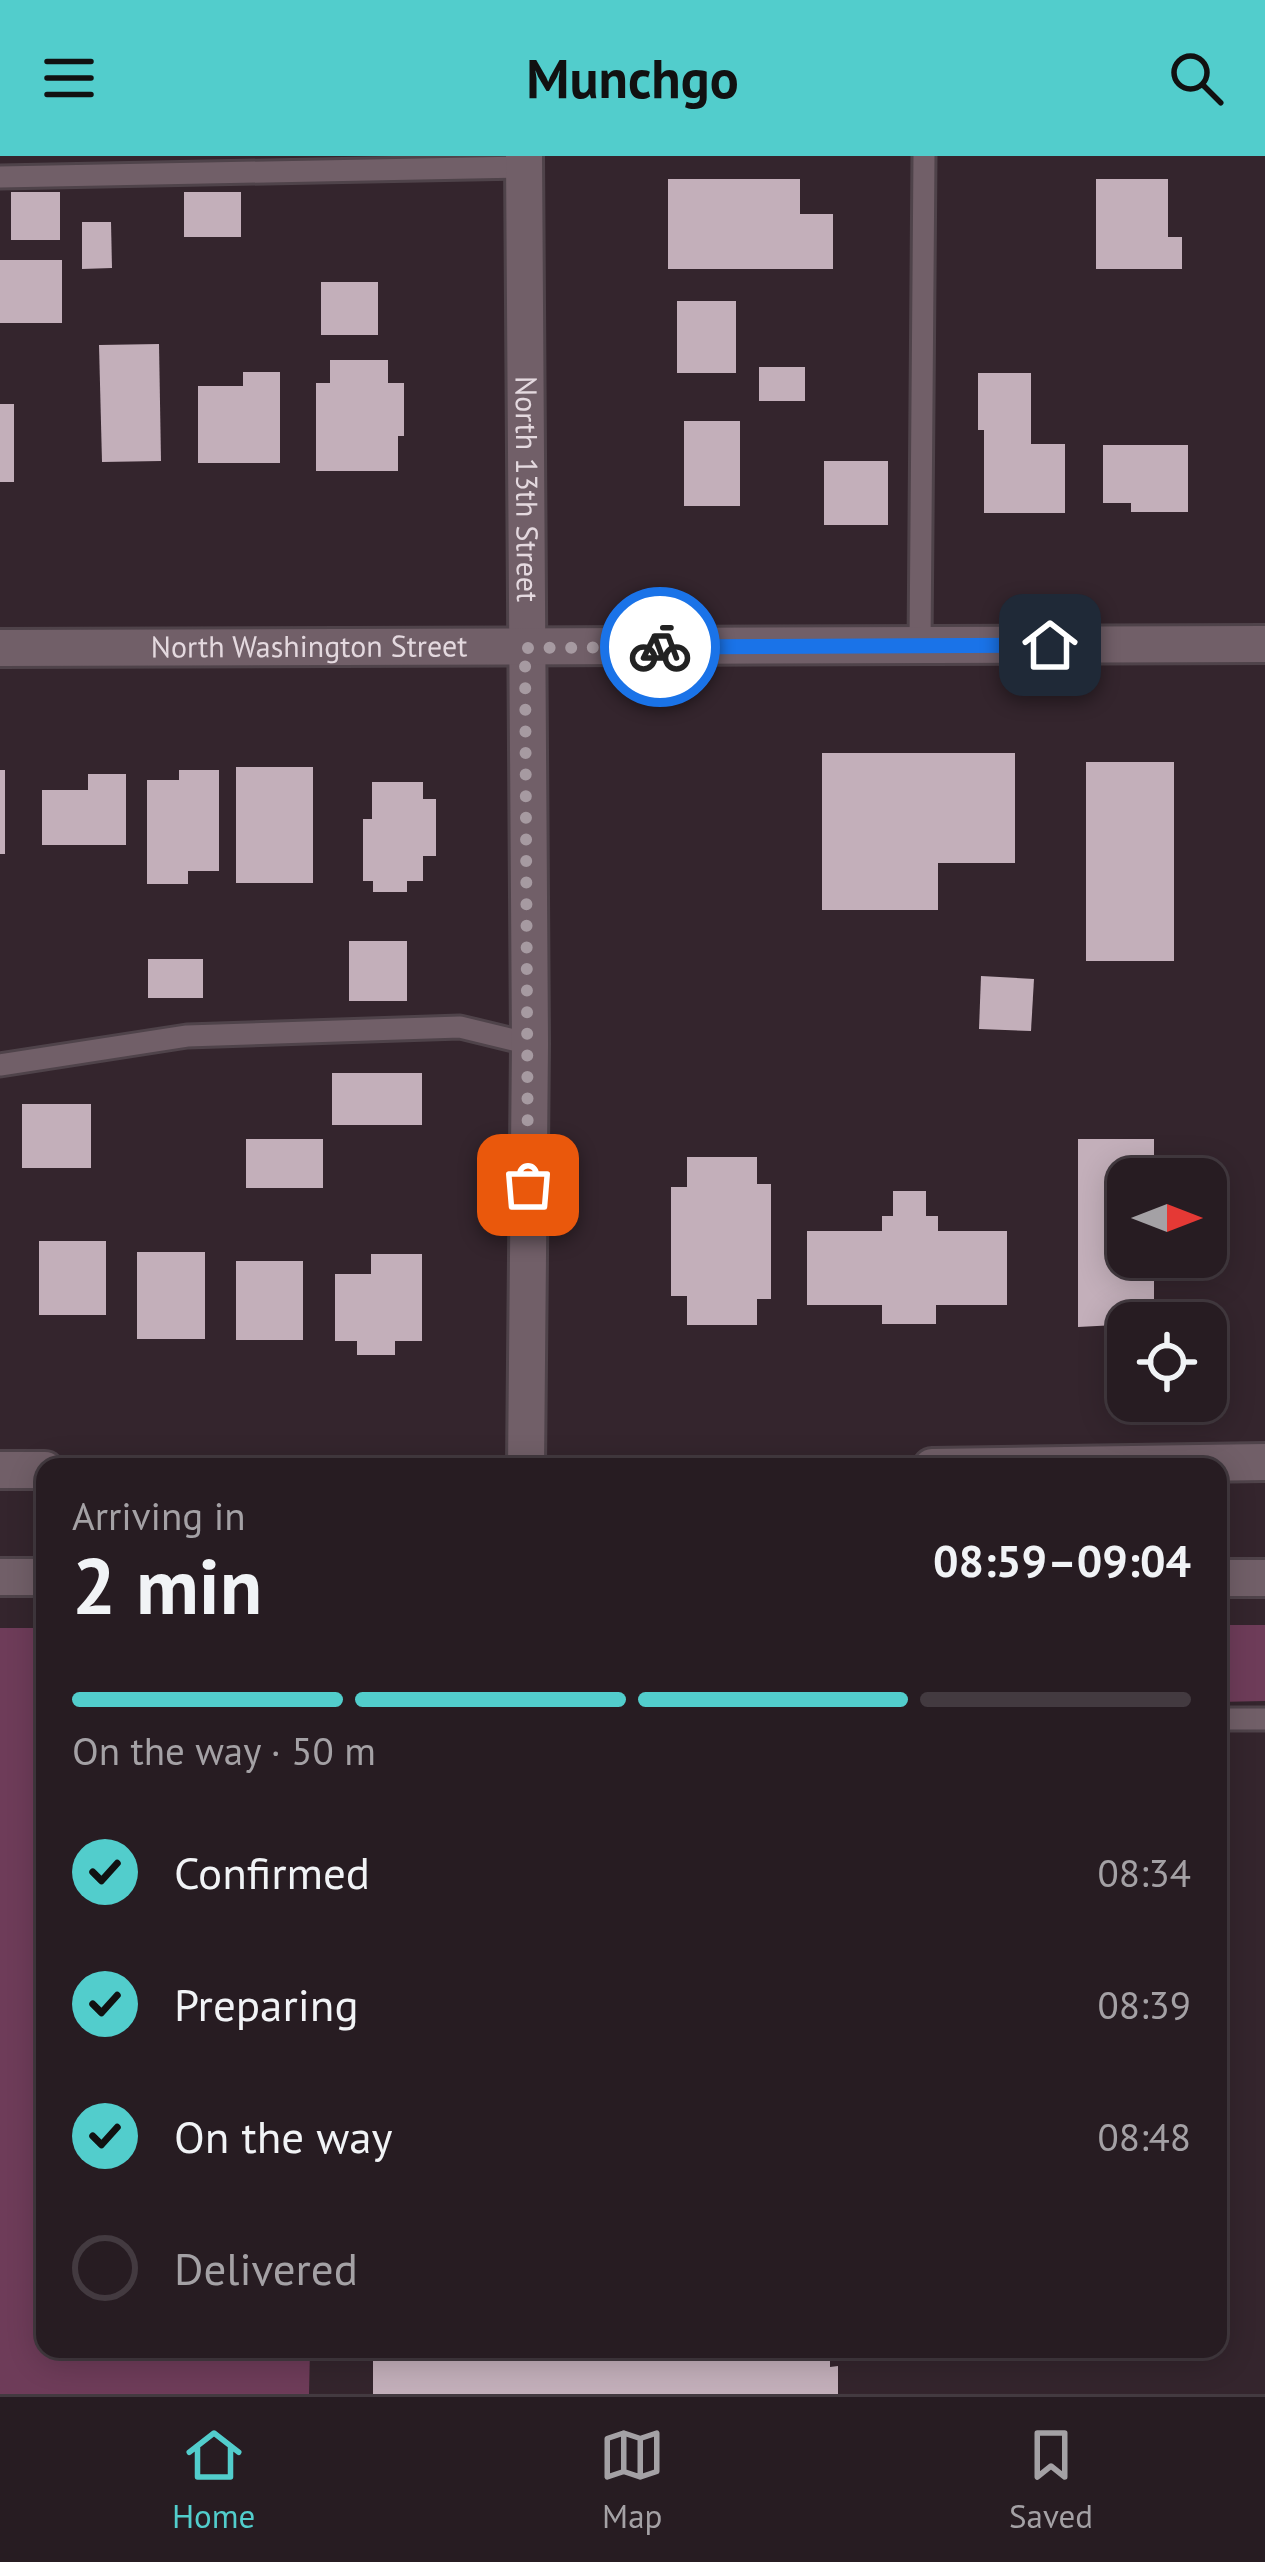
<!DOCTYPE html>
<meta charset="utf-8">
<style>
:root{--surface:#271c22;--page:#33292f;--text:#f1f3f6;--muted:#a4a1a5;--line:#433a40;--accent:#52cdcc}
body{margin:0;font-family:"PT Sans",sans-serif;background:var(--page);color:var(--text);height:100vh;display:flex;flex-direction:column;font-size:45px;white-space:nowrap}
*{box-sizing:border-box;margin:0}
p{font-size:39px;color:var(--muted)}
.icon{flex:none;width:66px;height:66px;fill:none;stroke:currentColor;stroke-width:2;stroke-linecap:round;stroke-linejoin:round}
.map{position:relative;flex:1;overflow:hidden}
.side{position:absolute;left:36px;top:1302px;width:1191px;height:900px;display:flex;flex-direction:column;background:var(--surface);border-radius:24px;box-shadow:0 6px 30px #0003,0 0 0 3px var(--line)}
.side>*{flex:none}
.needle{width:78px;rotate:90deg}
.fabs{position:absolute;left:1107px;top:1002px;display:grid;gap:24px}
.fabs a{display:grid;place-items:center;width:120px;height:120px;border-radius:24px;background:var(--surface);box-shadow:0 6px 30px #0003,0 0 0 3px var(--line);font-size:60px}
.pin{position:absolute;display:grid;place-items:center;width:102px;height:102px;color:#fff;margin:-51px;border-radius:24px;box-shadow:0 6px 18px #0006}
.courier{position:absolute;display:grid;place-items:center;width:120px;height:120px;margin:-60px;border:9px solid #1a73e8;border-radius:50%;background:#fff;color:#222;box-shadow:0 3px 15px #0007}
.head em{font-style:normal;font-weight:700}
.head div{display:flex;flex-direction:column-reverse}
.head{display:flex;align-items:center;justify-content:space-between;height:204px;padding:0 36px}
h1{font-size:78px;font-weight:700;line-height:90px}
.bar{display:grid;grid-template-columns:repeat(4,1fr);gap:18px 12px;align-content:center;height:144px;padding:0 36px}
.bar i{height:15px;border-radius:9px;background:var(--line)}
.bar .active{background:var(--accent)}
.bar p{grid-column:span 4}
ol{padding:0 36px;list-style:none}
li{display:flex;align-items:center;gap:36px;height:132px}
li p{margin-inline-start:auto}
li .icon{padding:12px;border-radius:50%;background:var(--accent);color:#111;stroke-width:4}
li:last-child{color:var(--muted)}
li i{width:66px;height:66px;border:6px solid var(--line);border-radius:50%}
header{display:flex;justify-content:space-between;align-items:center;height:156px;padding:0 36px;background:var(--accent);color:#111;font-size:54px;font-weight:700}
.tabs{display:flex;justify-content:space-around;align-items:center;height:168px;border-top:3px solid var(--line);background:var(--surface);font-size:33px;color:var(--muted)}
.tabs a{display:grid;justify-items:center;gap:6px}
.tabs .active{color:var(--accent)}
.map>svg:first-child{display:block}
</style>
<header><svg class="icon" aria-label="menu" viewBox="0 0 24 24"><path d="M4 6h16M4 12h16M4 18h16"/></svg>Munchgo<svg class="icon" aria-label="search" viewBox="0 0 24 24"><circle cx="10" cy="10" r="6"/><path d="M15 15l6 6"/></svg></header>
<div class="map">
<svg width="1265" height="2238" viewBox="0 0 1265 2238">
<rect width="100%" height="100%" fill="#34252d"/>
<!-- green -->
<g fill="#6e3c59">
<polygon points="1218,1469 1265,1469 1265,1545 1218,1546"/>
<polygon points="0,1472 45,1472 45,2193 310,2193 309,2238 0,2238"/>
</g>
<!-- building -->
<g fill="#c3afba">
<polygon points="668,23 800,23 800,58 833,58 833,113 668,113"/>
<polygon points="1096,23 1168,23 1168,81 1182,81 1182,113 1096,113"/>
<rect x="11" y="36" width="49" height="48"/>
<rect x="184" y="36" width="57" height="45"/>
<polygon points="82,66 111,66 112,112 82,113"/>
<rect x="0" y="104" width="62" height="63"/>
<rect x="321" y="126" width="57" height="53"/>
<rect x="677" y="145" width="59" height="72"/>
<polygon points="159,188 161,305 102,306 99,189"/>
<polygon points="330,204 388,204 388,227 404,227 404,280 398,280 398,315 316,315 316,227 330,227"/>
<rect x="759" y="211" width="46" height="34"/>
<polygon points="243,216 280,216 280,307 198,307 198,230 243,230"/>
<polygon points="978,217 1031,217 1031,288 1065,288 1065,357 984,357 984,274 978,274"/>
<rect x="0" y="248" width="14" height="78"/>
<rect x="684" y="265" width="56" height="85"/>
<polygon points="1103,289 1188,289 1188,356 1131,356 1131,347 1103,347"/>
<rect x="824" y="305" width="64" height="64"/>
<polygon points="822,597 1015,597 1015,707 938,707 938,754 822,754"/>
<rect x="1086" y="606" width="88" height="199"/>
<rect x="236" y="611" width="77" height="116"/>
<rect x="0" y="614" width="5" height="84"/>
<polygon points="179,614 219,614 219,715 188,715 188,728 147,728 147,624 179,624"/>
<polygon points="88,618 126,618 126,689 42,689 42,634 88,634"/>
<polygon points="372,626 423,626 423,643 436,643 436,700 423,700 423,725 407,725 407,736 373,736 373,725 363,725 363,663 372,663"/>
<rect x="349" y="785" width="58" height="60"/>
<rect x="148" y="803" width="55" height="39"/>
<polygon points="981,820 1034,823 1031,875 979,873"/>
<rect x="332" y="917" width="90" height="52"/>
<rect x="22" y="948" width="69" height="64"/>
<rect x="246" y="983" width="77" height="49"/>
<polygon points="1078,983 1154,983 1154,1023 1128,1023 1128,1101 1182,1101 1182,1117 1154,1117 1154,1167 1078,1171"/>
<polygon points="687,1001 757,1001 757,1028 771,1028 771,1143 757,1143 757,1169 687,1169 687,1140 671,1140 671,1031 687,1031"/>
<polygon points="893,1035 926,1035 926,1060 938,1060 938,1075 1007,1075 1007,1149 936,1149 936,1168 882,1168 882,1149 807,1149 807,1075 882,1075 882,1060 893,1060"/>
<rect x="39" y="1085" width="67" height="74"/>
<rect x="137" y="1096" width="68" height="87"/>
<polygon points="371,1098 422,1098 422,1185 395,1185 395,1199 357,1199 357,1185 335,1185 335,1118 371,1118"/>
<rect x="236" y="1105" width="67" height="79"/>
<polygon points="373,2193 830,2193 830,2211 838,2210 838,2238 373,2238"/>
</g>
<g fill="none" stroke-linecap="round" stroke-linejoin="round">
<defs>
<g id="service">
<polyline points="0,21 524,11"/>
<polyline points="920,490 924,0"/>
<polyline points="0,909 187,880 460,871 530,888"/>
<polyline points="1218,1563 1265,1563"/>
</g>
<g id="minor">
<path id="s1" d="M524,0L530,888L526,1311"/>
<path id="s2" d="M0,492L1265,488"/>
</g>
<g id="tertiary">
<polyline points="932,1311 1265,1306"/>
<polyline points="0,1314 45,1314"/>
<polyline points="0,1421 45,1421"/>
<polyline points="1218,1422 1265,1422"/>
</g>
</defs>
<!-- service casing -->
<use href="#service" stroke="#4f434a" stroke-width="27"/>
<!-- minor casing -->
<use href="#minor" stroke="#4f434a" stroke-width="42"/>
<!-- tertiary casing -->
<use href="#tertiary" stroke="#4f434a" stroke-width="42"/>
<!-- service -->
<use href="#service" stroke="#715f68" stroke-width="21"/>
<!-- minor -->
<use href="#minor" stroke="#715f68" stroke-width="36"/>
<!-- tertiary -->
<use href="#tertiary" stroke="#715f68" stroke-width="36"/>
</g>
<g fill="none" stroke-linecap="round" stroke-linejoin="round">
<!-- done -->
<polyline stroke="#a69aa1" stroke-width="12" stroke-dasharray="0 21.6" points="528,1029 525,492 660,491"/>
<!-- route -->
<polyline stroke="#1a73e8" stroke-width="15" points="660,491 1050,489"/>
</g>
<g text-anchor="middle" stroke-width="12" stroke-linejoin="round" paint-order="stroke">
<!-- street labels -->
<g font-size="30" fill="#e4d9df" stroke="#2a1b23">
<text dy="10" stroke="none"><textPath href="#s1" startOffset="333">North 13th Street</textPath></text>
<text dy="10" stroke="none"><textPath href="#s2" startOffset="309">North Washington Street</textPath></text>
</g>
</g>
</svg>
<div class="fabs">
<a><svg class="needle" viewBox="-14 -14 28 28"><path d="M0-13l5 13h-10z" fill="#e53935"/><path d="M0 13l5-13h-10z" fill="#a4a1a5"/></svg></a>
<a><svg class="icon" aria-label="locate" viewBox="0 0 24 24"><circle cx="12" cy="12" r="6"/><path d="M12 2v4M12 18v4M2 12h4M18 12h4"/></svg></a>
</div>
<div class="pin" style="left:528px;top:1029px;background:#ea580c"><svg class="icon" aria-label="bag" viewBox="0 0 24 24"><path d="M5 8h14l-1 12H6zM9 8a3 3 0 0 1 6 0"/></svg></div>
<div class="pin" style="left:1050px;top:489px;background:#1f2937"><svg class="icon" aria-label="home" viewBox="0 0 24 24"><path d="M3 11l9-7 9 7M6 9v11h12V9"/></svg></div>
<div class="courier" style="left:660px;top:491px"><svg class="icon" aria-label="bike" viewBox="0 0 24 24"><circle cx="6" cy="16" r="4"/><circle cx="18" cy="16" r="4"/><path d="M6 16l4-8h5l3 8M10 8l3 8H6M13 5h3"/></svg></div>
<section class="side">
<div class="head"><div><h1>2 min</h1><p>Arriving in</p></div><em>08:59–09:04</em></div>
<div class="bar"><i class="active"></i><i class="active"></i><i class="active"></i><i></i><p>On the way · 50 m</p></div>
<ol>
<li><svg class="icon" aria-label="check" viewBox="0 0 24 24"><path d="M5 12l5 5 9-10"/></svg>Confirmed<p>08:34</p></li>
<li><svg class="icon" aria-label="check" viewBox="0 0 24 24"><path d="M5 12l5 5 9-10"/></svg>Preparing<p>08:39</p></li>
<li><svg class="icon" aria-label="check" viewBox="0 0 24 24"><path d="M5 12l5 5 9-10"/></svg>On the way<p>08:48</p></li>
<li><i></i>Delivered</li>
</ol>
</section>
</div>
<nav class="tabs">
<a class="active"><svg class="icon" aria-label="home" viewBox="0 0 24 24"><path d="M3 11l9-7 9 7M6 9v11h12V9"/></svg>Home</a>
<a><svg class="icon" aria-label="map" viewBox="0 0 24 24"><path d="M3 6l6-2 6 2 6-2v14l-6 2-6-2-6 2zM9 4v14M15 6v14"/></svg>Map</a>
<a><svg class="icon" aria-label="saved" viewBox="0 0 24 24"><path d="M7 4h10v16l-5-4-5 4z"/></svg>Saved</a>
</nav>
